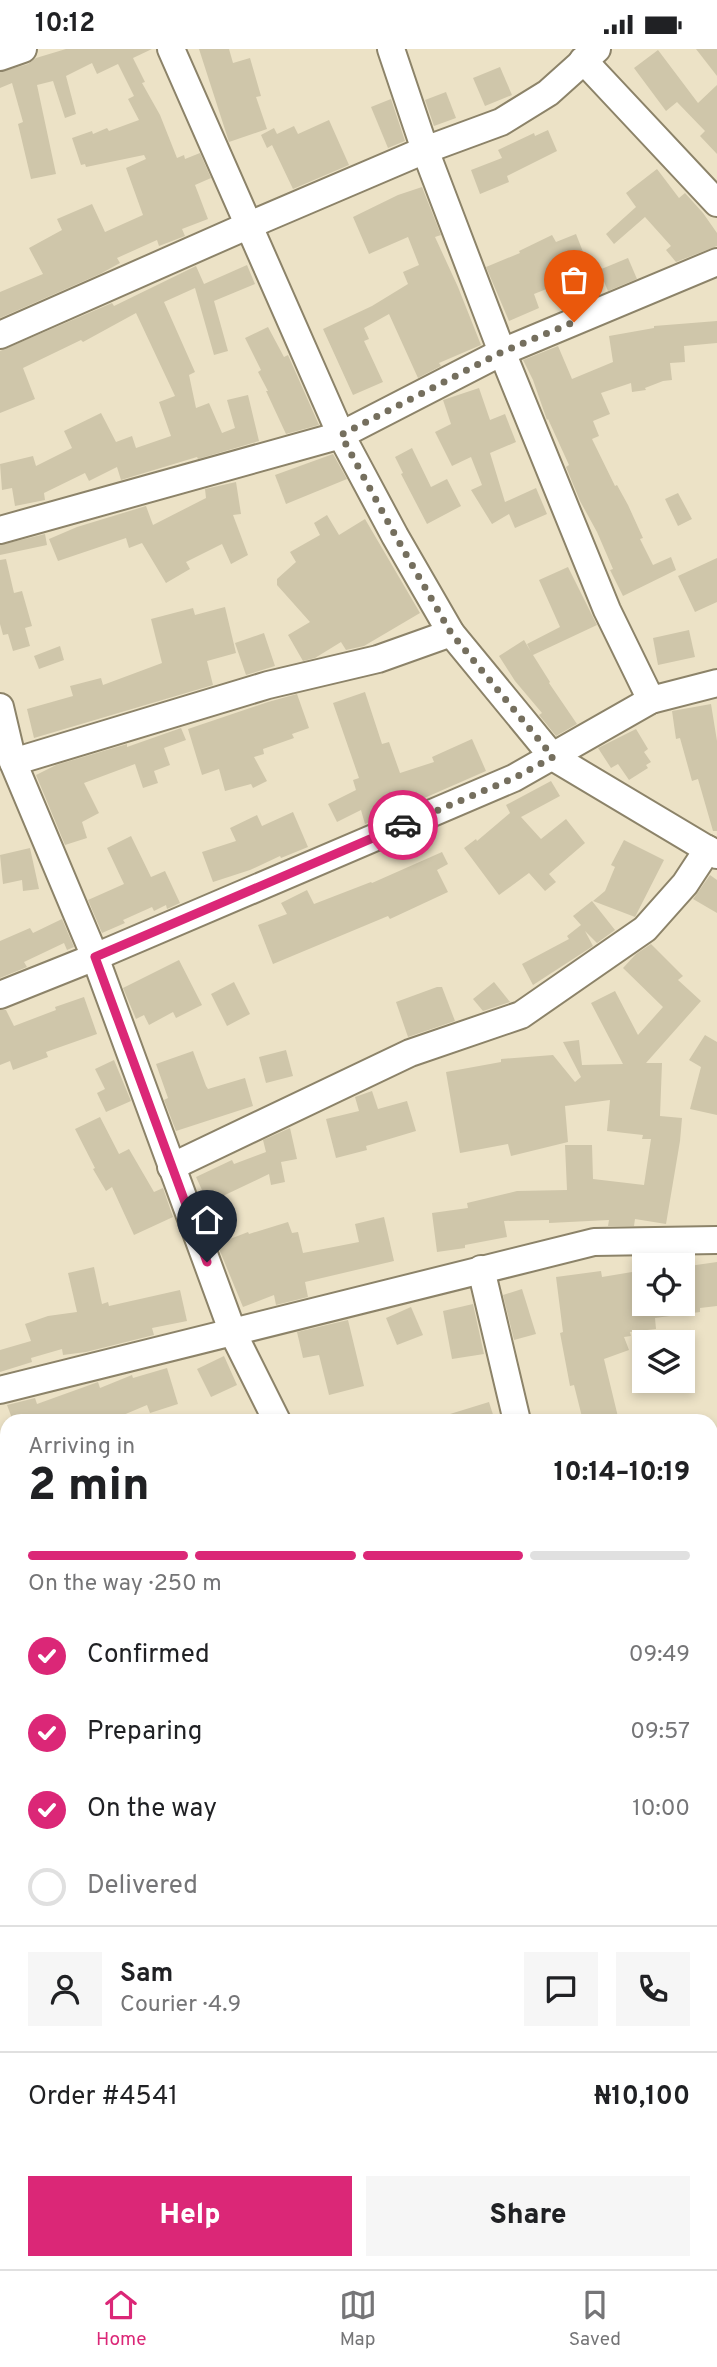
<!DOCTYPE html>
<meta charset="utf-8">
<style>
:root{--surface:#fff;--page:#f6f6f6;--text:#202124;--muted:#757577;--line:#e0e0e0;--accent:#db2777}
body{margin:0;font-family:Overpass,sans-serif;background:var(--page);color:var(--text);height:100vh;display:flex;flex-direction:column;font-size:26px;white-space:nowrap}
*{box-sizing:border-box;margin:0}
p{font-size:23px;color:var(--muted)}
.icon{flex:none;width:38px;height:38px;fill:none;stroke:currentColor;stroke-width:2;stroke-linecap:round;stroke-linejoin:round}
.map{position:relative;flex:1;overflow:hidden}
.sheet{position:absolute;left:0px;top:1365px;width:718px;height:856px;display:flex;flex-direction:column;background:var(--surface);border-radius:21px 21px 0 0;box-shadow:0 4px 10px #0003}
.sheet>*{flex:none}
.fabs{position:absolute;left:632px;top:1204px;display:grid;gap:14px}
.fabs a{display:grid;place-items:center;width:63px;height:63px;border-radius:0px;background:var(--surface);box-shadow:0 4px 10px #0003;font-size:35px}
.pin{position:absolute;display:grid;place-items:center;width:60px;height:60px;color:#fff;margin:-72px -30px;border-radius:50% 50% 50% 0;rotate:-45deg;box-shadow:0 0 7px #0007}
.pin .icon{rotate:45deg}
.courier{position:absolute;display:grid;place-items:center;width:70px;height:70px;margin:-35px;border:5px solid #db2777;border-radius:50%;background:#fff;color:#222;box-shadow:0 2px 9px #0007}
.overview em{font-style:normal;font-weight:800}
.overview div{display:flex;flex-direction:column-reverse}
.overview{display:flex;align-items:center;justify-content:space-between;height:119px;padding:0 28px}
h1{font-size:46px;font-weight:800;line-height:52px}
.bar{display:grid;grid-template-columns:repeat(4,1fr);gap:10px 7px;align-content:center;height:84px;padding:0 28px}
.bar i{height:9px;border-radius:5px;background:var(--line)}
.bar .selected{background:var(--accent)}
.bar p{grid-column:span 4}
.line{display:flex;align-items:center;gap:18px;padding:0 28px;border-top:2px solid var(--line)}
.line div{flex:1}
.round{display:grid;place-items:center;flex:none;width:74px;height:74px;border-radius:0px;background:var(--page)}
ol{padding:0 28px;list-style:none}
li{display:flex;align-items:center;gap:21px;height:77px}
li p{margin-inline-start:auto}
li .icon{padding:7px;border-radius:50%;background:var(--accent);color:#fff;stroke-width:4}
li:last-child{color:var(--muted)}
li i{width:38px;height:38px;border:4px solid var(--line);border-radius:50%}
.cta{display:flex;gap:14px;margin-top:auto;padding:14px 28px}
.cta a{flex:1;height:80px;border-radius:0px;background:var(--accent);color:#fff;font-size:28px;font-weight:800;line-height:80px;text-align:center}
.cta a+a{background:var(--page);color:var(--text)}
.status{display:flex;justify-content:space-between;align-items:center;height:49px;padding:0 35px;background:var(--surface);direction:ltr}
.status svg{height:19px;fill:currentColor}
.tabs{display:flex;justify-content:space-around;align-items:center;height:98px;border-top:2px solid var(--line);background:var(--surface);font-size:19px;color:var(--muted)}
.tabs a{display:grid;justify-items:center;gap:4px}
.tabs .selected{color:var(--accent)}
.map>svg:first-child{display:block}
</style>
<div class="status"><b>10:12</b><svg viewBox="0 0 49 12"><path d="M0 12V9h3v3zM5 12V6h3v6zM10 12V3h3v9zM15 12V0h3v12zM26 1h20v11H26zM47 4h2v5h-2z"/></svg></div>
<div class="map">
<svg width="717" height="2220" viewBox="0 0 717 2220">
<rect width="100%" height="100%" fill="#ece2c6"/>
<!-- building -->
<g fill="#cfc6aa">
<polygon points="66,0 152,0 133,9 145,33 142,34 160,66 177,109 184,106 185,110 200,104 211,129 195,136 208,170 182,180 185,187 159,197 157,191 117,209 120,214 100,225 0,269 0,243 43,225 29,199 62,181 57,170 92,155 105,183 143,166 126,119 146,110 144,106 86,118 85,115 81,116 72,89 92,82 93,85 107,79 109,82 139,71 128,50 134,47 118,15 97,25 92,14 66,27 76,65 65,69 53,32 37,36 56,125 31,130 18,75 23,73 12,34 0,39 0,23 28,15 36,9"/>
<polygon points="199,0 229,0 233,14 250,9 261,47 256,48 267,80 229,93"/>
<polygon points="696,0 717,0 717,27"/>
<polygon points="658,1 698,54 717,36 717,105 700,87 705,82 677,53 666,62 634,19"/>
<polygon points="500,18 512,46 485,57 473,29"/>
<polygon points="446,43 456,69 434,77 425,51"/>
<polygon points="391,50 405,92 388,99 371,58"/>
<polygon points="329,71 349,116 293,140 272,96 267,99 261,86 274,79 277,85 294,77 298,85"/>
<polygon points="548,81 557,102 507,127 509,133 480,145 471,121 502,109 498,101 534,84 535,87"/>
<polygon points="657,120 679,149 685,144 703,164 717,184 717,197 676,213 666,201 671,197 645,168 614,195 606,185 636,158 626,144"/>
<polygon points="422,138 441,186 435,188 458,238 481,296 439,314 441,317 418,329 389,265 364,279 369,290 364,292 383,333 353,346 323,280 372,257 408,235 403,223 419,216 408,188 369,205 353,168 398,146"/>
<polygon points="576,185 585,208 562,217 565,226 551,231 554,237 534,245 539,259 509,272 486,218 520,204 519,202 552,186 556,193"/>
<polygon points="628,209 637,230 608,242 599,221"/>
<polygon points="247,216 255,235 214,252 228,302 214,306 195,239 164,253 195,323 189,326 196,359 209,354 222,384 235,379 227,351 248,346 259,392 198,410 197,408 121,431 117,418 89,432 85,424 44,444 45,451 15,457 12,439 2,441 0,415 33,407 36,417 72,399 64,382 101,364 116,393 132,387 136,399 171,387 159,353 175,347 136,264 83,293 81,291 23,319 35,350 0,364 0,302 112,254 114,257 196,217 204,235"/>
<polygon points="717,272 717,294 684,297 685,313 670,314 672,331 663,332 645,339 646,341 632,343 631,334 601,344 610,365 593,372 599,387 592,390 615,437 617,436 628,456 643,489 640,490 653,516 671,508 676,521 623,547 610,521 613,520 597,483 580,452 566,418 569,416 548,370 547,371 533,331 523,311 558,297 572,330 613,313 609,287 654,279 654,277"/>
<polygon points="268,278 284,308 288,306 319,376 286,385 266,342 268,342 258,323 261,321 245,289"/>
<polygon points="479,339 490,371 505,365 516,393 490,404 505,453 536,439 547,465 515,479 509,465 492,475 471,441 482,436 471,408 452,417 435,383 451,375 443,351"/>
<polygon points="412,399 431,438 447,430 461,457 427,475 401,425 403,424 395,408"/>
<polygon points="333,405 347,430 286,455 275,426"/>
<polygon points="236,433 241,465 233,466 248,506 231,515 222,495 186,513 190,520 166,534 142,494 129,499 126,489 58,512 49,490 77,478 146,457 153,476 206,449 205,440"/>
<polygon points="678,444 692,470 678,477 665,450"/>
<polygon points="327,466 339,486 365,470 420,564 364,597 346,601 341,593 315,609 303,612 288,586 310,573 277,536 277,530 296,513 290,503 320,486 314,474"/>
<polygon points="45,485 47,496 0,506 0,496"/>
<polygon points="717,509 717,553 695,563 678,527"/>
<polygon points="6,510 14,544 22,542 32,577 25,579 30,597 13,602 8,585 3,586 0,575 0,511"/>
<polygon points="568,518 597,576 533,606 550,633 549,634 577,675 556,687 539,666 542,664 515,632 499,607 524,591 531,603 527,595 560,578 539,531"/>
<polygon points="225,558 236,604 207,612 213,636 34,689 27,660 73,647 70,637 101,629 103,636 162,614 151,570 193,559 195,566"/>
<polygon points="689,581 695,608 658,616 653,589"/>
<polygon points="264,584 275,617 246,626 235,594"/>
<polygon points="60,597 64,611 39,620 34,607"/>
<polygon points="365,643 382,695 389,693 400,724 434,713 432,708 472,690 486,722 365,775 361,761 337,773 328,755 356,741 353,731 359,729 333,654"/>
<polygon points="297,645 309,679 292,685 294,689 263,700 264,705 254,708 267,732 253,739 251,735 225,742 219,720 202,726 188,680 268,653"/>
<polygon points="711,655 717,692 717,782 713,782 698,730 692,732 680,689 676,690 672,662"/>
<polygon points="181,679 186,691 164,699 170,716 154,722 158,734 143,739 135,715 84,734 99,764 82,773 87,789 65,796 36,726 56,716 127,695 127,698"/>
<polygon points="636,680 648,700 644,703 651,713 646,716 648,719 629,731 618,715 611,719 598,699"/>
<polygon points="551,732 560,747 521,768 541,790 566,770 585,794 549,825 556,833 545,842 529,824 499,846 464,799 476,790 477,792 510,764 506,756"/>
<polygon points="293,763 308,798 281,809 280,807 250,821 213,833 202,803 236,792 230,779 257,766 262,777"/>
<polygon points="131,787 151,828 165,822 180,854 167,860 166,856 154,862 152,858 123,871 125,874 102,884 88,851 124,835 107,799"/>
<polygon points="624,791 664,811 635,868 593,852 605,842 615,818 611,816"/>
<polygon points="30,799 39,840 23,842 22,831 3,835 0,806"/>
<polygon points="442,803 448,815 437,821 448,843 390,870 388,867 273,915 258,876 287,865 281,854 307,841 314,855 371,833 372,834"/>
<polygon points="710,826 717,831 717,864 693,850"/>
<polygon points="592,852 615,881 597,894 585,882 593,897 533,936 522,915 569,890 567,887 581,876 573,867"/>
<polygon points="62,870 74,898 67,901 64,894 24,913 27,918 0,929 0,892 30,879 33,884"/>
<polygon points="651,895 683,927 678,931 701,952 646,1014 662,1014 660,1067 682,1069 680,1092 666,1175 635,1170 634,1177 608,1177 609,1171 549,1174 549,1171 504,1172 507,1188 465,1196 465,1199 437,1203 432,1164 468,1159 467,1154 517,1142 567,1141 565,1096 592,1096 593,1130 644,1136 651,1090 642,1090 643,1086 607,1082 610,1051 565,1057 568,1093 511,1107 508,1095 460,1104 446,1023 501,1013 501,1010 553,1006 575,1033 581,1028 563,993 579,991 582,1016 623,1015 591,954 615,942 638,986 663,958 623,919 636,905"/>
<polygon points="179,911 202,956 176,969 173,963 149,976 144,966 136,970 123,939"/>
<polygon points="234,933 250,965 227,977 211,945"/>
<polygon points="494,933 510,953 483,962 473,950"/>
<polygon points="437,938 442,938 455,972 408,988 396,953"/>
<polygon points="84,948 97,985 46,1003 48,1008 13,1021 10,1012 0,1016 0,961 6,961 14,977 56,961 55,958"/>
<polygon points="705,986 717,993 717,1066 690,1060 701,1018 689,1011"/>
<polygon points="286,1001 293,1027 266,1034 259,1008"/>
<polygon points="193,1002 206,1037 208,1040 245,1029 253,1057 176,1082 164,1051 168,1049 156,1015"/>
<polygon points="114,1011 131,1052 106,1063 97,1044 105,1040 95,1020"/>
<polygon points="372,1042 378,1060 407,1052 416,1082 366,1097 367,1101 336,1109 326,1070 359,1062 355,1048"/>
<polygon points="100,1068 119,1105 129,1100 154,1143 163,1139 173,1168 134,1186 112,1138 106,1142 93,1120 95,1119 75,1080"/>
<polygon points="290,1079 297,1110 281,1113 285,1133 271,1136 269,1125 208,1154 196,1128 232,1111 234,1115 266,1103 263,1091"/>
<polygon points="384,1168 394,1212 305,1233 308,1248 276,1256 274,1246 243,1258 217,1195 248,1183 249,1185 288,1173 292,1184 298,1183 303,1204 359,1193 355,1175"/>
<polygon points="717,1213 717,1257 700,1259 700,1263 655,1269 656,1280 630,1283 631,1287 624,1288 629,1301 604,1310 619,1372 583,1372 574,1336 570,1337 560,1284 563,1283 556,1228 601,1222 602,1228 644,1221 644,1255 682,1255 682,1218"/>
<polygon points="94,1218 102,1255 108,1253 109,1257 180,1241 187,1272 152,1279 154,1286 86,1303 63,1306 62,1300 31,1309 32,1313 0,1323 0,1301 31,1292 25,1275 48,1267 77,1263 68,1224"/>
<polygon points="522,1240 536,1285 514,1291 503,1246"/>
<polygon points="473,1255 484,1305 452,1310 443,1262"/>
<polygon points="411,1258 423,1286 397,1296 386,1269"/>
<polygon points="348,1271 364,1337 329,1346 319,1306 303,1309 297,1283"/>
<polygon points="224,1307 237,1336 211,1348 197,1320"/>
<polygon points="167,1319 178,1355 150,1364 147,1356 109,1372 91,1372 90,1367 76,1372 13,1372 7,1356 35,1349 37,1355 98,1333 100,1339 132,1326 133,1329"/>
<polygon points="489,1353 495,1372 438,1372 437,1369"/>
</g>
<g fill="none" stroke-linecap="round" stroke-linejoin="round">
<defs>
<g id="minor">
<polyline points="171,0 341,386 395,487 451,584 553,708 717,806"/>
<polyline points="391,0 425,101 502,303 607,561 651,651"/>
<polyline points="0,8 23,0"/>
<polyline points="583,11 717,154"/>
<polyline points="0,286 247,177 425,101 501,73 548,44 597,0"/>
<polyline points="0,481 341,386 502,303 717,213"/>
<polyline points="0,658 13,713 95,908 233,1284 277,1372"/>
<polyline points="13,713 268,636 378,610 451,584"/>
<polyline points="0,946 95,908 514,729 651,651 717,634"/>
<polyline points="171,1118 410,1004 521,966 645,880 685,835 708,800"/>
<polyline points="481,1220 517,1372"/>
<polyline points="0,1341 594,1193 717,1191"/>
<polyline points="710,1523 717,1520"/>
<polyline points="0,1723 7,1721"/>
<polyline points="710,1732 717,1731"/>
<polyline points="710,1910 717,1909"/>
<polyline points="0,2111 7,2109"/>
<polyline points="710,2118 717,2116"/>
<polyline points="492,2220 504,2214"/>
</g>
<g id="major">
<polyline points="0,1922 7,1942"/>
<polyline points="96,2214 98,2220"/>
</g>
</defs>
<!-- minor casing -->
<use href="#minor" stroke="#8c8369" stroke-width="30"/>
<!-- major casing -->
<use href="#major" stroke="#8c8369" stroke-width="37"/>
<!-- minor -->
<use href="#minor" stroke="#fff" stroke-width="26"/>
<!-- major -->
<use href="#major" stroke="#fff" stroke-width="33"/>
</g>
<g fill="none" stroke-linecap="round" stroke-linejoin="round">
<!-- done -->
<polyline stroke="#756f5e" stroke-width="7" stroke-dasharray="0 12.6" points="403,776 514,729 553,708 451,584 395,486 341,386 502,303 574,273"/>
<!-- route -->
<polyline stroke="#db2777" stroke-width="9" points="207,1213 95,908 403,776"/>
</g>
</svg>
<div class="fabs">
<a><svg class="icon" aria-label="locate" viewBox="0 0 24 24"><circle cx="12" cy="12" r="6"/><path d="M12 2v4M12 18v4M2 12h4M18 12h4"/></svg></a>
<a><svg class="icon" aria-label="layers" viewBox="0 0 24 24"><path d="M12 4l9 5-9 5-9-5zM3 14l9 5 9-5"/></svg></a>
</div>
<div class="pin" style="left:574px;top:273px;background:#ea580c"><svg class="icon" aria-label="bag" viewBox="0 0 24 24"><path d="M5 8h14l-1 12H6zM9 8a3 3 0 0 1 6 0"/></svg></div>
<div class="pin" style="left:207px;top:1213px;background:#1f2937"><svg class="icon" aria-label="home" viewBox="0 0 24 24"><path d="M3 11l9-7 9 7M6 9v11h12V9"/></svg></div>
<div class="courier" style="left:403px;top:776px"><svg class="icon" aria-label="car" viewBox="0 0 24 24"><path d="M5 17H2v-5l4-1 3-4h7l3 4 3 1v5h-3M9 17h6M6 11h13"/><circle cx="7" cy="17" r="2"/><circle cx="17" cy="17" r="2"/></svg></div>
<section class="sheet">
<div class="overview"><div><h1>2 min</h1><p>Arriving in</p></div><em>10:14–10:19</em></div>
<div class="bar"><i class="selected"></i><i class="selected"></i><i class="selected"></i><i></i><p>On the way · 250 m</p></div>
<ol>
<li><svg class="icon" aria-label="check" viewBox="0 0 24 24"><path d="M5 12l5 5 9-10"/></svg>Confirmed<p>09:49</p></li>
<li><svg class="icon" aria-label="check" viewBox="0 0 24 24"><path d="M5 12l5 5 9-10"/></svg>Preparing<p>09:57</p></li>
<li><svg class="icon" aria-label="check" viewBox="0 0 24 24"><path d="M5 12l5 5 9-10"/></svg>On the way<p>10:00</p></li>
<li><i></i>Delivered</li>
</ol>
<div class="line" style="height:126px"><a class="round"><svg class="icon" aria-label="person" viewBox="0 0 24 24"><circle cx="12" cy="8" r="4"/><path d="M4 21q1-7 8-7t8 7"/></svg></a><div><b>Sam</b><p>Courier · 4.9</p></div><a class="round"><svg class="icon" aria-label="chat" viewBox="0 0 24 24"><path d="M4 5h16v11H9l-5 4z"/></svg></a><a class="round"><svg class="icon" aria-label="phone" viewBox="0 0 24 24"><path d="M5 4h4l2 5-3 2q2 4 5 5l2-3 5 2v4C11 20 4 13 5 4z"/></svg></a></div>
<div class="line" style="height:91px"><div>Order #4541</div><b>₦10,100</b></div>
<div class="cta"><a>Help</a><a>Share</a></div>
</section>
</div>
<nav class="tabs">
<a class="selected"><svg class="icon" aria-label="home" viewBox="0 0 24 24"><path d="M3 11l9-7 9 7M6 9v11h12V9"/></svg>Home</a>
<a><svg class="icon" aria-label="map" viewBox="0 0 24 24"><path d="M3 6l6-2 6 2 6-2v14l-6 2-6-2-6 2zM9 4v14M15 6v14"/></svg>Map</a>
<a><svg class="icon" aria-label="saved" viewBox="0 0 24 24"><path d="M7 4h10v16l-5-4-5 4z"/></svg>Saved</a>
</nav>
